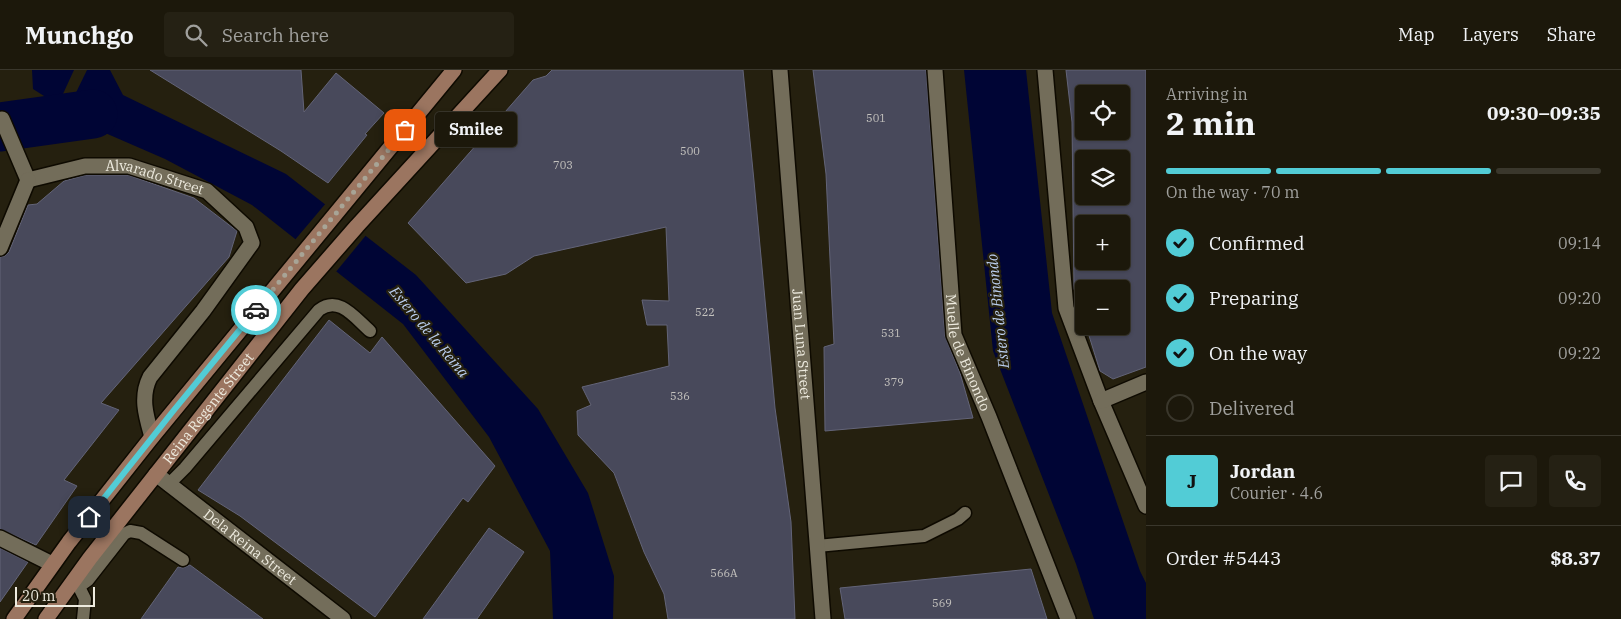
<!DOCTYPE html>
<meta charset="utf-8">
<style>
:root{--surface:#1c180b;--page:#252114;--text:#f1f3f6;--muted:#a0a09d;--line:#3a372c;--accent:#52ccd6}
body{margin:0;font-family:"IBM Plex Serif",serif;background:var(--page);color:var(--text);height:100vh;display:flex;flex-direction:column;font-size:19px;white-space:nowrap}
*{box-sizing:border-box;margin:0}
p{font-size:16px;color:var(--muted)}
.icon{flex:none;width:28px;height:28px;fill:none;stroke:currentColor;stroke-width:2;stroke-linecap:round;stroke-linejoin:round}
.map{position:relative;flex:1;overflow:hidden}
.side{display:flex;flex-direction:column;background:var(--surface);width:475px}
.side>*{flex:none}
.tools{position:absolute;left:1075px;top:15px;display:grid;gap:10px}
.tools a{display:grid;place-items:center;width:55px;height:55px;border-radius:5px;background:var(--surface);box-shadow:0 1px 4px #0004,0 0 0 1px var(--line);font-size:25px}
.scale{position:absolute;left:15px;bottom:12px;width:80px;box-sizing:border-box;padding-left:5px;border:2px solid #eeebdf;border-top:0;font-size:14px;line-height:18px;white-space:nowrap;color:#eeebdf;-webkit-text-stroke:4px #25200f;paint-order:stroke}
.pin{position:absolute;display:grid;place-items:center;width:42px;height:42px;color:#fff;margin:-21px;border-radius:10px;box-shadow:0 2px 8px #0006}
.courier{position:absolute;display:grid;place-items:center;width:50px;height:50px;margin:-25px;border:4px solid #52ccd6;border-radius:50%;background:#fff;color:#222;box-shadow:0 1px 6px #0007}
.bubble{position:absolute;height:35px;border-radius:5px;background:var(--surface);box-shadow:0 1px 4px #0004,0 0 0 1px var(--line);font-size:16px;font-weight:700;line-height:35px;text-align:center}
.head em{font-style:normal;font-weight:700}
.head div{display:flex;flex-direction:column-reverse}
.head{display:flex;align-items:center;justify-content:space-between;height:85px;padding:0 20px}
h1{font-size:32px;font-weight:700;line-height:38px}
.bar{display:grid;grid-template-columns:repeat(4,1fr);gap:8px 5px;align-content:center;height:60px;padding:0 20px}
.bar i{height:6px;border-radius:4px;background:var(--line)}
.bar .on{background:var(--accent)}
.bar p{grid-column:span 4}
.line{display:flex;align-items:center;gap:12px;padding:0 20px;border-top:1px solid var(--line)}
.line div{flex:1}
.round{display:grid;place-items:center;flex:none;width:52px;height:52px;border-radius:5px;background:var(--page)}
ol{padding:0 20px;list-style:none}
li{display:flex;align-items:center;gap:15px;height:55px}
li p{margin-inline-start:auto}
li .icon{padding:5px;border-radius:50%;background:var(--accent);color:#111;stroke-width:4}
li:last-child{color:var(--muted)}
li i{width:28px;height:28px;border:2px solid var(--line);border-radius:50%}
header{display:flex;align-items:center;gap:30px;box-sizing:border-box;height:70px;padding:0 25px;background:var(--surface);border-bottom:1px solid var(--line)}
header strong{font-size:24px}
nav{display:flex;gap:28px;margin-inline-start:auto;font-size:18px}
.search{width:350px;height:45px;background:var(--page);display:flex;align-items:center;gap:12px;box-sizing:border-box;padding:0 18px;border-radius:5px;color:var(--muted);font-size:19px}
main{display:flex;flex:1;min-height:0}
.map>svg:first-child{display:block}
</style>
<header>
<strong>Munchgo</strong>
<div class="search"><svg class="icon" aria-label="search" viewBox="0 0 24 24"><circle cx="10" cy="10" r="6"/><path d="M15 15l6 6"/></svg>Search here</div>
<nav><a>Map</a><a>Layers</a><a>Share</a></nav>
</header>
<main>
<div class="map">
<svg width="1146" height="549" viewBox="0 0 1146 549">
<rect width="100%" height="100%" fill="#25200f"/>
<!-- water -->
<g fill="#000535">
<polygon points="32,0 110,0 123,25 286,104 416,205 538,339 588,423 614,506 613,549 553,549 550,481 489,367 403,254 252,135 165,89 96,59 33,19"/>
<polygon points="964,0 1026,0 1052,243 1140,501 1146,513 1146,549 1094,549 1076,494 993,281"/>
</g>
<!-- pier -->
<g fill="#25200f">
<polygon points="74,0 87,0 66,43 57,37"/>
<polygon points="327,132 367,164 335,203 294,171"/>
</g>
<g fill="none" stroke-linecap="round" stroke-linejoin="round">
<!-- river -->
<polyline stroke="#000535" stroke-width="49" points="0,57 93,44"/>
</g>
<!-- building -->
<g fill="#48495b" stroke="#636478" fill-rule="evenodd">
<polygon points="150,0 301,0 304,42 336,3 384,43 365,64 367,65 328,113 281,81"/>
<polygon points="552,0 743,0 754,111 775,338 791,452 795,549 668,549 664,524 644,482 614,403 578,365 577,341 591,335 582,317 669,296 667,255 647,255 642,230 669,231 666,157 534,186 506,204 466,213 408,153 533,10 546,6"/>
<polygon points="813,0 926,0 945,266 960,303 973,348 825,361 824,277 834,274 826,104"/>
<path d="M1066,0H1146V297L1113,309L1100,301L1086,256H1121V219H1084V249L1074,219L1072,52ZM1084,24H1121V61H1084ZM1084,89H1121V126H1084ZM1084,154H1121V191H1084Z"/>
<polygon points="86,105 128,105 194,128 237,161 229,187 101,333 119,340 64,410 77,416 36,475 0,459 0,187 5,186 9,182 28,135 37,134 64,111"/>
<polygon points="329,250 370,283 382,267 495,396 468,432 463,428 375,547 240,446 198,420"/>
<polygon points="489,458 524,482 477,549 423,549"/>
<polygon points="0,478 28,492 0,532"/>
<polygon points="190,495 263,549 141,549 178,497 183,498"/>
<polygon points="1031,499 1047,549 845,549 840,518"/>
</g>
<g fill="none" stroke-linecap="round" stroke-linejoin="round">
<defs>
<g id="lane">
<path d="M168,415L185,398L319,240C339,225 355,248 370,261"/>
<polyline points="817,476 924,466 958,449 965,443"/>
<polyline points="73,512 81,515 88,510 124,464 130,461 141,463 183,490"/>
<polyline points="78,515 85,529 83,549"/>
</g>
<g id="street">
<path id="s1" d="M780,0L823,549"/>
<path id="s2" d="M935,0L954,265L989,347L1068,549"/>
<polyline points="1045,0 1066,238 1101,331 1146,436"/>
<polyline points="2,49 28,110"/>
<path id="s3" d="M28,110L85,96H129L207,121L246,157L252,173L203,241L150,307C140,327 146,346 152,367"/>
<polyline points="0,178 28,110"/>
<polyline points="1101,331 1146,312"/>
<path id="s4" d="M156,404L343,549"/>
<polyline points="0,468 52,494"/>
</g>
<g id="secondary">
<polyline points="14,549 69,472 152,367 454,0"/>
<path id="s5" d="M46,549L90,488L302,219L357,156L500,0"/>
</g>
</defs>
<!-- lane casing -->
<use href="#lane" stroke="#0e0a00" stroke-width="15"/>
<!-- street casing -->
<use href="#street" stroke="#0e0a00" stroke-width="18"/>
<!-- secondary casing -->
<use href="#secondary" stroke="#0e0a00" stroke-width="18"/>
<!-- lane -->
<use href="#lane" stroke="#736d5a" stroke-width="12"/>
<!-- street -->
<use href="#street" stroke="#736d5a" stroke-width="15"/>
<!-- secondary -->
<use href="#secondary" stroke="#9b7560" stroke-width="15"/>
</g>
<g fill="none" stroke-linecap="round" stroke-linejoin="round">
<!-- done -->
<polyline stroke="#a8a496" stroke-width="5" stroke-dasharray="0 9" points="256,240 405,60"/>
<!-- route -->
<polyline stroke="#52ccd6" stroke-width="6" points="89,447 174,340 256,240"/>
</g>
<g text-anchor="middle" stroke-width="4.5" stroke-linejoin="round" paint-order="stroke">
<!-- number labels -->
<g font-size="11" fill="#c4c2be">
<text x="876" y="52">501</text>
<text x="690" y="85">500</text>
<text x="563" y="99">703</text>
<text x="705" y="246">522</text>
<text x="891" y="267">531</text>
<text x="894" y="316">379</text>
<text x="680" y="330">536</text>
<text x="724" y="507">566A</text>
<text x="942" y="537">569</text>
</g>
<!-- street labels -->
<g font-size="14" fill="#eeebdf" stroke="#25200f">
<text dy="5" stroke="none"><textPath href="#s3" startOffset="130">Alvarado Street</textPath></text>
<text dy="5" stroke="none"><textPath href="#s1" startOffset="275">Juan Luna Street</textPath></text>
<text dy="5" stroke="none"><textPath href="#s2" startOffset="286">Muelle de Binondo</textPath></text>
<text dy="5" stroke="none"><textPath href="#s5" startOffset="266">Reina Regente Street</textPath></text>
<text dy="5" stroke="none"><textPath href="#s4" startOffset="119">Dela Reina Street</textPath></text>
</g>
<!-- water labels -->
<g font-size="15" font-style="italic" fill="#bbcff0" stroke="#25200f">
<text transform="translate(998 241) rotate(-96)" y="5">Estero de Binondo</text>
<text transform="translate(429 262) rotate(50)" y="5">Estero de la Reina</text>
</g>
</g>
</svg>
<div class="tools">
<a><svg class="icon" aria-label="locate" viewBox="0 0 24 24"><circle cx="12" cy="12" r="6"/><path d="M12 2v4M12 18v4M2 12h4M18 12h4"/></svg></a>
<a><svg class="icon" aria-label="layers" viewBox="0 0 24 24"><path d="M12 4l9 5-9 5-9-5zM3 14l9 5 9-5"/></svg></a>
<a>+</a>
<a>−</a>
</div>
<div class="scale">20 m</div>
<div class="pin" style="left:405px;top:60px;background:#ea580c"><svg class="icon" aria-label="bag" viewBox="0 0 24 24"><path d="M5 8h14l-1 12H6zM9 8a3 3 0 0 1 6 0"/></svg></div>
<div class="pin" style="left:89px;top:447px;background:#1f2937"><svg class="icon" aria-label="home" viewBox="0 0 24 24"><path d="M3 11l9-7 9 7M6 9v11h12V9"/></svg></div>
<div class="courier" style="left:256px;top:240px"><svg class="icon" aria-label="car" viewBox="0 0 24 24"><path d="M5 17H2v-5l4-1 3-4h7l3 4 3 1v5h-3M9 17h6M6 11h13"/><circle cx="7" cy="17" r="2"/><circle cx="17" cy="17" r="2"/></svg></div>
<div class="bubble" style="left:435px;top:42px;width:82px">Smilee</div>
</div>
<section class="side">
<div class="head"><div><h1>2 min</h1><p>Arriving in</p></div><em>09:30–09:35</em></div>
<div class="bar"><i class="on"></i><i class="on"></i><i class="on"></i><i></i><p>On the way · 70 m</p></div>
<ol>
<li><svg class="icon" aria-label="check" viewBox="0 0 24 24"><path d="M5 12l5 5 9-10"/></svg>Confirmed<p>09:14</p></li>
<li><svg class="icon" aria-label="check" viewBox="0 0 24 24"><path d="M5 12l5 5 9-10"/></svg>Preparing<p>09:20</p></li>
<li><svg class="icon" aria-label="check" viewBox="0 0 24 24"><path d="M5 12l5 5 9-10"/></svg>On the way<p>09:22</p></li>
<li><i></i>Delivered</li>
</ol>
<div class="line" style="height:90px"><b class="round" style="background:var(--accent);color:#111">J</b><div><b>Jordan</b><p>Courier · 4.6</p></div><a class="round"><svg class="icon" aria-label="chat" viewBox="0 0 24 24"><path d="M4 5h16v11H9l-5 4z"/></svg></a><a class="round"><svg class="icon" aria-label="phone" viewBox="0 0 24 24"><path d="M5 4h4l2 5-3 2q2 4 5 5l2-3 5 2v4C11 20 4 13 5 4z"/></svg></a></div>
<div class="line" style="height:65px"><div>Order #5443</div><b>$8.37</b></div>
</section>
</main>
